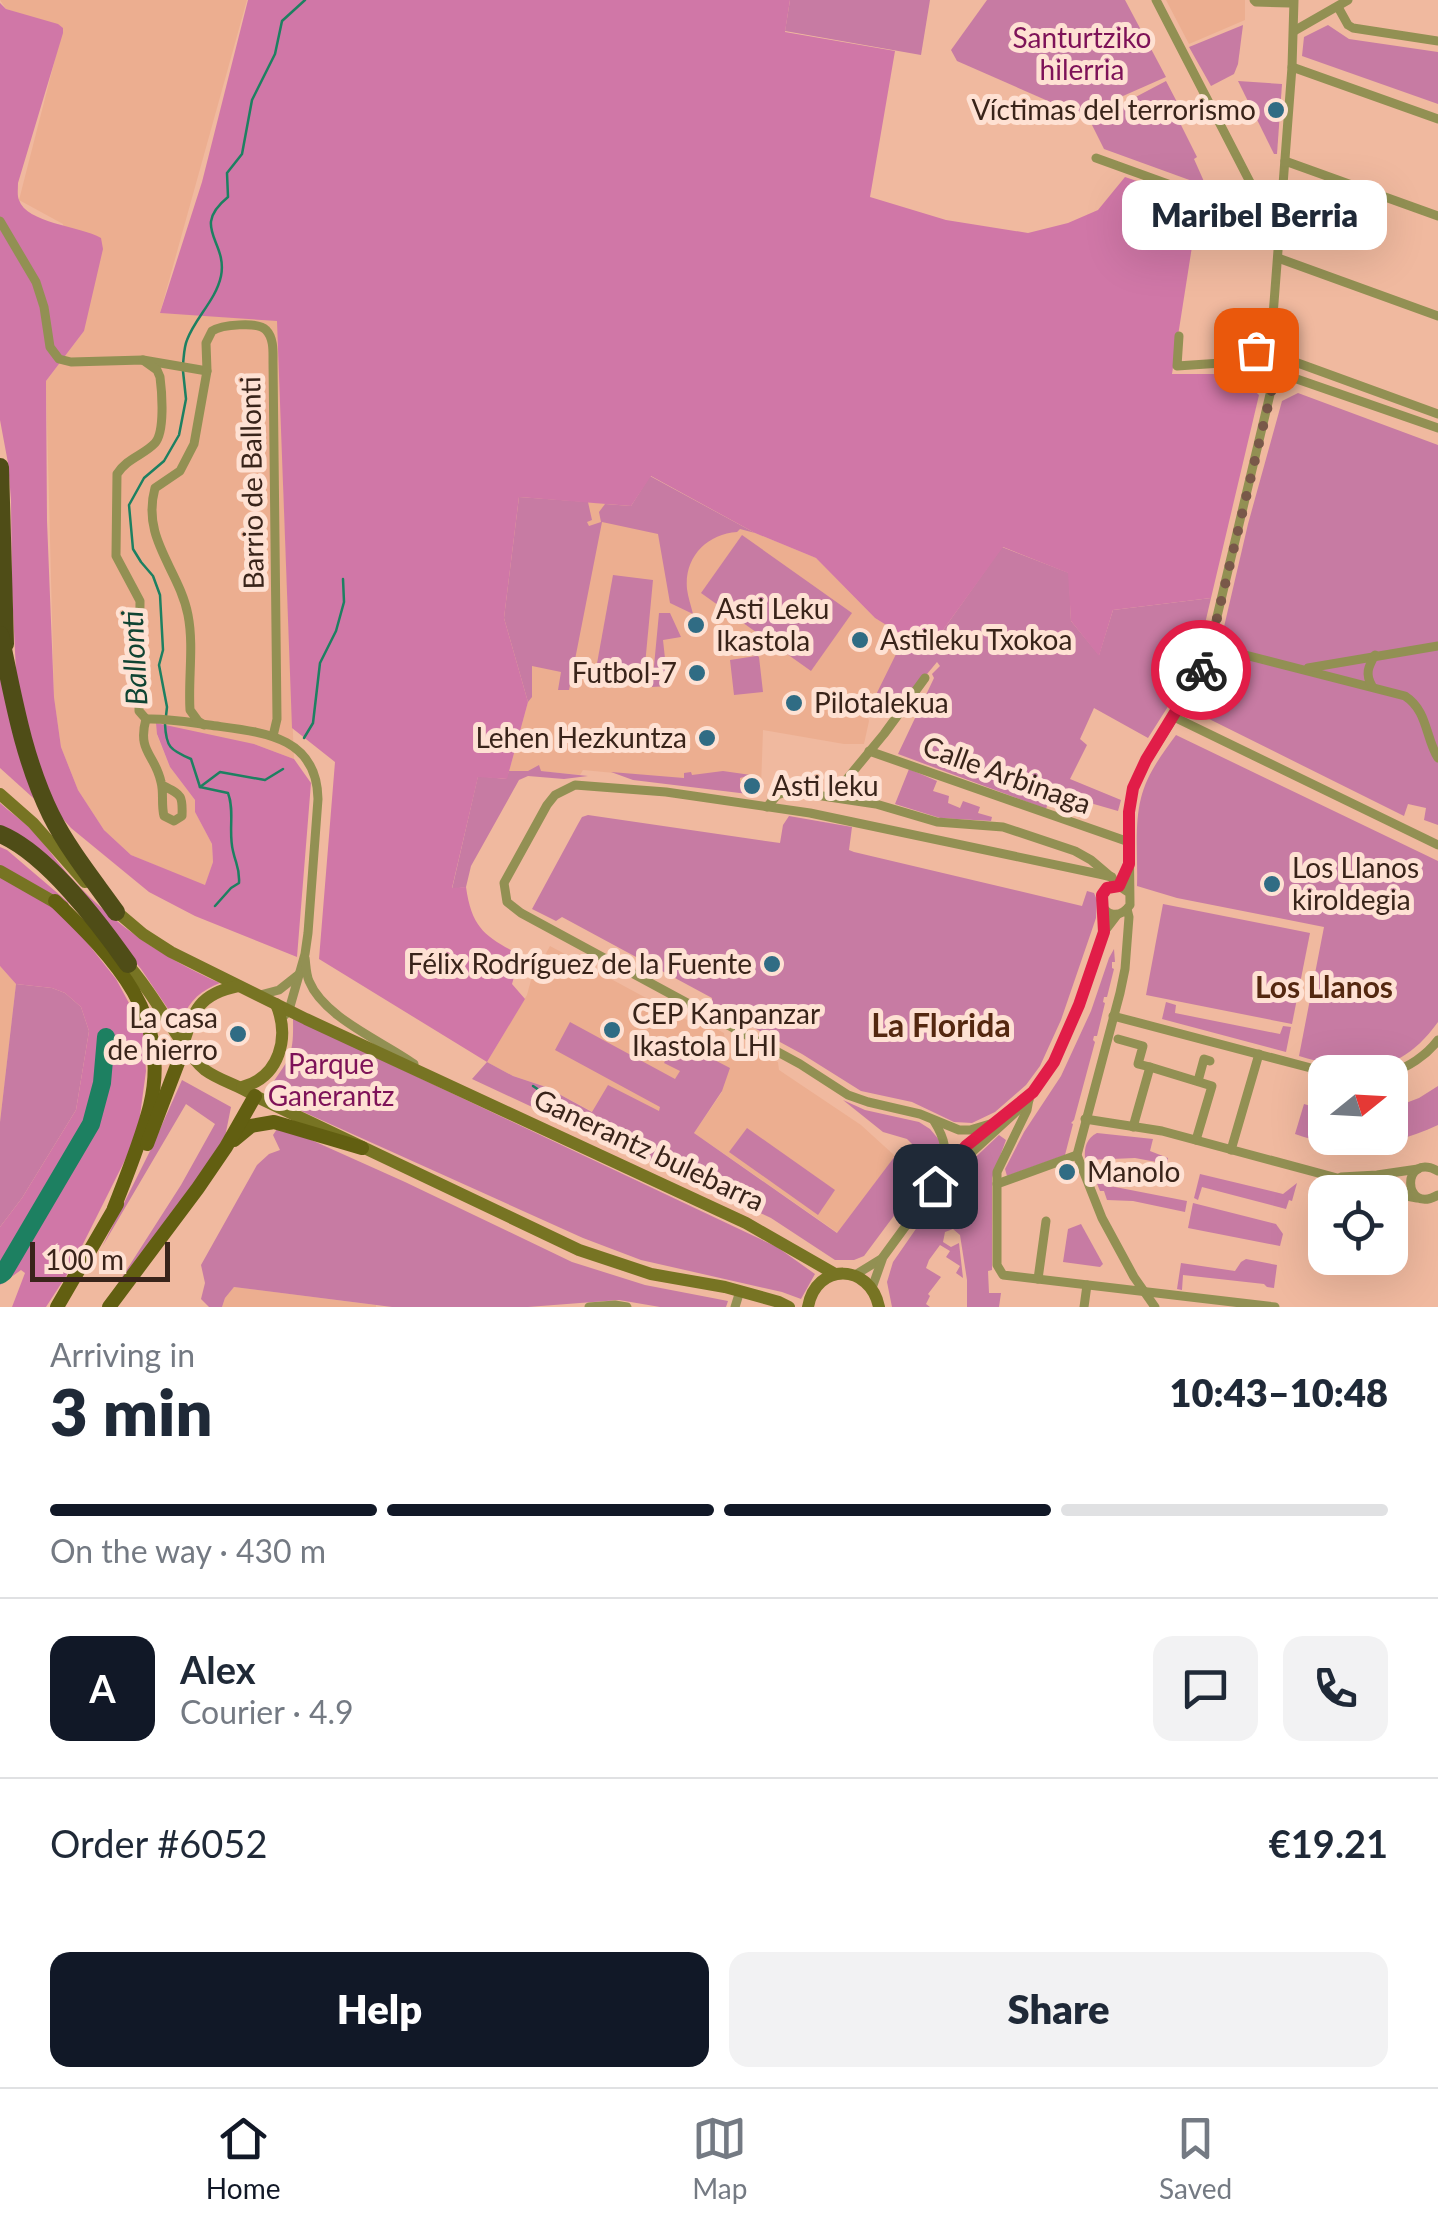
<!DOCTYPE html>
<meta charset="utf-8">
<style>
:root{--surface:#fff;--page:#f2f2f3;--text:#1f2937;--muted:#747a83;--line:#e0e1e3;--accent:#111827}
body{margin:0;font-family:Lato,sans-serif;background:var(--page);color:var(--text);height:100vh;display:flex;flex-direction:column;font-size:38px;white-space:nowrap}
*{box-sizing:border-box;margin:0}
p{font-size:32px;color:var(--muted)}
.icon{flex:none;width:55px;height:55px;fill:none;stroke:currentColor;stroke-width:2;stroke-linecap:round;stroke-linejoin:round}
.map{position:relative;height:1307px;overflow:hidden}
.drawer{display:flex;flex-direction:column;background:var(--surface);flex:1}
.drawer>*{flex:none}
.needle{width:65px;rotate:72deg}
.controls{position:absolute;left:1308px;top:1055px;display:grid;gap:20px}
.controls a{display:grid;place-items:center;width:100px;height:100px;border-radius:20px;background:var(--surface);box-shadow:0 10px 40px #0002;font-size:50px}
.scale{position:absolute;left:30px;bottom:25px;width:140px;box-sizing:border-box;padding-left:10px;border:5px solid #39241a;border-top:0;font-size:28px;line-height:35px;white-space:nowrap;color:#39241a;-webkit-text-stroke:8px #fee1d3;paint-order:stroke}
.pin{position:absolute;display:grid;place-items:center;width:85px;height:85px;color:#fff;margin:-42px;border-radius:20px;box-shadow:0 5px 15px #0006}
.courier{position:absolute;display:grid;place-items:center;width:100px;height:100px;margin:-50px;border:8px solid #e11d48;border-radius:50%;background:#fff;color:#222;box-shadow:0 2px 12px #0007}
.bubble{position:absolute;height:70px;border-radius:20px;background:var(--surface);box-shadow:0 10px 40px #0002;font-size:32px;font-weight:800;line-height:70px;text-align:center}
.overview em{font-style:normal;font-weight:800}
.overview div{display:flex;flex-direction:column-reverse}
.overview{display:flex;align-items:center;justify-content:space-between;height:170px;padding:0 50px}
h1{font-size:65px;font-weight:800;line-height:75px}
.bar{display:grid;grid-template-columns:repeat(4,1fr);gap:15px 10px;align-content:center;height:120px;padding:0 50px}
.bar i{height:12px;border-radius:8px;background:var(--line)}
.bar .active{background:var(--accent)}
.bar p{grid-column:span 4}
.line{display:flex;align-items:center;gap:25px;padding:0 50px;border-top:2px solid var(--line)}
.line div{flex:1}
.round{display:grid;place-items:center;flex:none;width:105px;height:105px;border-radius:20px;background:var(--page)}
.cta{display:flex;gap:20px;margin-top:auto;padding:20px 50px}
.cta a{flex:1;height:115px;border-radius:20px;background:var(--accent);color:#fff;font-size:40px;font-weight:800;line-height:115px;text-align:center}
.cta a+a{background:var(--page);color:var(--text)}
.tabs{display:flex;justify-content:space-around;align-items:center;height:140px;border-top:2px solid var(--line);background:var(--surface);font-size:28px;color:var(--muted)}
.tabs a{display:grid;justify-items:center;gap:5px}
.tabs .active{color:var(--accent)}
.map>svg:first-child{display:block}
</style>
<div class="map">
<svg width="1438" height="1307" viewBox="0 0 1438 1307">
<rect width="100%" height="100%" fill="#f0b99f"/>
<!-- built -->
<g fill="#ecae90">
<polygon points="0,0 247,0 160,313 290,318 283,482 294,759 254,744 157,735 170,767 195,800 195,812 212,844 213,862 205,886 131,855 104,830 78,790 61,747 54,697 46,381 84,331 63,224 19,200 63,28 6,9"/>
<polygon points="1166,0 1245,0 1245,20 1189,44"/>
<polygon points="519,497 714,512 755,533 816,558 875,618 928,651 903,703 872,708 867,713 869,721 864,744 844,744 763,730 761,787 583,770 580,775 540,771 539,766 522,776 507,779 528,702 504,618"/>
<polygon points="550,946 698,1026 706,1023 724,1033 726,1051 734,1055 747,1061 761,1053 778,1062 779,1070 861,1125 895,1156 838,1233 694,1133 722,1092 659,1111 593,1112 546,1087 513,1076 487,1062 527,995 531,980"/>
<polygon points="0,966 16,984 0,1122"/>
<polygon points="234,1287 376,1305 376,1307 222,1307 225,1298"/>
</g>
<!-- green -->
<g fill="#c77ba3">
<polygon points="790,0 930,0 921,55 785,31"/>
<polygon points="987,0 1125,0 1166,77 1080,115 957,61 951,50"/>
<polygon points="1243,25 1238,64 1234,74 1211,86 1189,47"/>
<polygon points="1328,25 1349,39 1438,52 1438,104 1302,56 1304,37"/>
<polygon points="1166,81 1178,104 1175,113 1197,157 1194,159 1206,186 1104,149 1090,121"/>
<polygon points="1238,81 1282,84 1277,154 1274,154"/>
<polygon points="1298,393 1438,445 1438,825 1424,820 1426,808 1408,804 1404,816 1191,710 1208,680 1220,644 1248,524 1282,401"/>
<path d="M650,476L755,533L740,529L737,532C707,534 684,557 687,589C688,597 691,606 693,614L670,603L658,534L602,522L569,690H558L561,672L532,666V697L528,702L504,618L519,497L588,502L592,520L587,522L589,526L601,522L599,512L605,504L631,506Z"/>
<polygon points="742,535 852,613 811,671 701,593"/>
<polygon points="1002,547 1069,573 1071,621 1099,655 1113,610 1211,598 1200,645 1181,686 1148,738 1094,708 1080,739 1087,745 1070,779 1121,800 1118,811 1052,792 1046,809 898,754 934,678 932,674 940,666 937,662 903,703 872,708 867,713 901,644 899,633 929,650"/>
<polygon points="613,575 653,580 643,686 594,680"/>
<polygon points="659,613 670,613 681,637 663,640 668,686 652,687"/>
<polygon points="725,633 759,657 763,692 734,695 730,660 756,656 727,649"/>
<path d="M1176,735L1438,861V1022C1398,1077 1359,1074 1299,1056L1324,927L1177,898L1137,886C1138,857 1134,825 1141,798C1147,774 1162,754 1176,735Z"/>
<polygon points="539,765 541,771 588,776 564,779 528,776 519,780 471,866 466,887 452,889 478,776 506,779 509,771 528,771"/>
<polygon points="909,769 937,781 933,791 949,796 948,803 960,808 963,801 980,807 978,813 992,817 991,821 940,818 895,804"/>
<polygon points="723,771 751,775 740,778 740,782 749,786 748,794 633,780 611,772 684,778 684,773 691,772 692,775"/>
<polygon points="588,815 780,843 783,825 789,816 852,827 849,850 854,852 1082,906 1087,891 1094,893 1097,900 1096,918 1061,1020 1040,1066 1026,1085 995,1112 972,1123 954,1122 912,1102 861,1091 802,1054 712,1005 712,998 562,917 556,921 532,909 578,824 582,817"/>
<polygon points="1163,904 1310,933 1292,1024 1146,995"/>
<polygon points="1114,949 1115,962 1112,962 1112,968 1114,969 1107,997 1104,997 1103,1002 1105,1003 1097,1036 1094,1036 1093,1040 1095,1042 1074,1120 1071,1123 1073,1124 1065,1155 1007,1176 1005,1169 1024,1132 1061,1076 1091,1011 1109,958"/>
<polygon points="16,984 52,988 65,993 81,1007 89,1031 76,1110 22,1198 0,1227 0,1122"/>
<polygon points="1166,1002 1176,1005 1175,1013 1280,1034 1283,1026 1291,1027 1286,1052 1162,1019"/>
<path d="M293,1018L777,1247L815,1274L801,1299L782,1292L641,1260L583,1238L268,1096C270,1082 282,1072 288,1059C294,1046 293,1032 293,1018Z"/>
<polygon points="570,1022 675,1079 680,1071 664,1063 676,1040 730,1068 722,1091 694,1133 837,1233 895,1156 919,1182 864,1256 854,1260 835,1260 771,1218 472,1079 487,1062 513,1076 546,1087 592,1112 608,1085 659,1111 660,1107 555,1050"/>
<polygon points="182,1080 231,1107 225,1137 179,1205 115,1288 181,1185 215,1124 186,1104 102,1247 152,1147"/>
<path d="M1438,1086V1125C1388,1148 1347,1152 1295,1134L1304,1104L1325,1110V1138H1390V1109L1419,1098Z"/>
<polygon points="843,1100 865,1110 919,1122 930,1129 940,1141 939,1163 933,1178 926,1169 923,1155 907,1139 883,1132"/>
<polygon points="747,1128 835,1190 818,1215 729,1152"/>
<polygon points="277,1129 289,1130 405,1182 572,1262 645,1285 728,1301 726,1307 660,1307 619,1300 528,1307 392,1307 234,1287 225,1298 222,1307 209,1307 201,1299 205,1283 201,1265 257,1165 269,1154 280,1150 273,1135"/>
<path d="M1097,1133L1153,1139L1150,1151L1168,1158L1167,1164L1135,1158L1088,1160L1085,1158C1084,1147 1087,1138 1097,1133Z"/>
<polygon points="999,1135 1006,1140 992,1178 992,1270 988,1271 989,1293 1001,1293 999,1307 967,1307 967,1280 960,1235 953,1229 945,1232 943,1242 951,1247 959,1243 963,1278 956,1273 960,1266 946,1257 950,1251 940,1245 929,1260 926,1268 941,1277 928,1294 930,1296 926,1304 930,1307 892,1307 887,1282 893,1262 947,1184"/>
<polygon points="1098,1172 1110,1186 1187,1201 1185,1212 1133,1201 1107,1200 1104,1191 1100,1191 1093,1174"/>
<polygon points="1200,1174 1283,1194 1297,1183 1292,1201 1289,1200 1286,1209 1202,1187 1198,1200 1194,1198"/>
<polygon points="1193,1203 1276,1224 1283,1234 1280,1246 1188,1228"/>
<polygon points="1081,1224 1103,1264 1100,1267 1063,1262 1068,1229"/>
<polygon points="1246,1259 1277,1265 1274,1288 1267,1287 1264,1284 1183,1275 1182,1290 1177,1289 1181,1263 1235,1271 1241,1262"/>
</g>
<!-- forest -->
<g fill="#d077a7">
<path d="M248,0H790L785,32L895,51L870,197L946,220L1028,233L1068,223L1098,210L1125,177L1199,202L1172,374H1237L1259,395L1211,598L1113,610L1099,656L1071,621L1068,573L1003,547L928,651L875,618L816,558L755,533L651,476L631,506L519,497L504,618L528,702L507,779L478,777L452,888L466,887C472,931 488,938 524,957L526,965L514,977L512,984L525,999L487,1062L319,959L335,762L292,728L277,321L160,313L202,182Z"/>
<path d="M0,3L6,9L58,24L63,28V33L18,183C18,189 17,195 19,200C26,223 80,226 101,238L103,249L84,331L46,381L47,521L54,697L61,747L78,790L104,830L131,855L205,885L213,862L212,844L195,812V800L170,767L157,734L156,723L254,744L294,759L311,783L297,957L195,916L149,892L71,828L56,811L32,750L16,672L12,590L11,500L8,463L0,420Z"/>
<polygon points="0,663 41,805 0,768"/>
<path d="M0,803C10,812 20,819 30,828C46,845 59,865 75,882C116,926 165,959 220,983C199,991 184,1005 181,1028L141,969L90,905L0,828Z"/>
<polygon points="0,847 7,850 68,902 78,931 116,979 143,1029 146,1071 139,1123 131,1148 70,1270 46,1307 12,1307 25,1273 21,1270 0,1285 0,1227 22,1198 76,1110 89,1031 81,1007 65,993 52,988 16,984 0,966"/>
</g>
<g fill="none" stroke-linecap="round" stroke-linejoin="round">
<!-- stream -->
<g stroke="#1d8061" stroke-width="2.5">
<path d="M183,364C184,356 184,347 187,340C195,318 216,300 221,276C228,241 190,228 228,197L227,173L242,154L252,100L275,54L282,21L305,0"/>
<polyline points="166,716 167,707 159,665 163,650 160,595 153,576 141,562 133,549 129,505 144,478 164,461 179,435 186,399 183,371"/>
<path d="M165,724C166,747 170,750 191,759L200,787L228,793C235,811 228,832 233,851C236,865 240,868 239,883L231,888L215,906"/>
<polyline points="304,738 313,723 320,663 336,631 344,602 343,579"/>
<polyline points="200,787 220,772 265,780 283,769"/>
<polyline points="533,1086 591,1125 643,1153 641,1158"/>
</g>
<!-- river -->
<polyline stroke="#1d8061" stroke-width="18" points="0,1275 4,1272 91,1124 102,1083 106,1037"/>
<!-- street -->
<g stroke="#929053" stroke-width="9">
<path d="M1156,0L1251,184C1254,194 1249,203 1254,212"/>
<polyline points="1254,0 1256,2 1289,3"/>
<polyline points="1338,7 1348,25 1353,28 1438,41"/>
<polyline points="1294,31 1348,0"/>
<polyline points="1292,67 1438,119"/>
<polyline points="1096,158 1226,205 1256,212 1268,219 1281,221"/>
<polyline points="1285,161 1438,216"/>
<polyline points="1256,212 1256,208 1283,198"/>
<polyline points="0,221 36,282 44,307 50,347 59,359 71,362 143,360 207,371"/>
<polyline points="1278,258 1438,316"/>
<polyline points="1179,336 1177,366 1251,361"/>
<circle cx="1273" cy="364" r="22"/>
<polyline points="1271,342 1292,67 1294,0"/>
<path d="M143,360L157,370L160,377C162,392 165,432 155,443C144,455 127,458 117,474L116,556L140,601L139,711L146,719"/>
<polyline points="1295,362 1438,414"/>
<polyline points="1291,377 1438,428"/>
<path d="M1210,646L1405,696C1428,711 1425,737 1438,758"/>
<polyline points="1308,668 1438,646"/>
<path d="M1372,686C1365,674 1368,667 1375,655"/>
<polyline points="1174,717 1438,845"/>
<path d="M146,719C167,718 188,722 209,725C259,732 317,734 318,799L308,933L305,954L289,1010L285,1015"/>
<path d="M146,719C137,752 155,754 161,782C164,793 161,804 164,816L174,821L182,816C183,794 181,795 162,785"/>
<path d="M204,725L198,721L190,710C188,679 194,646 188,615C179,569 141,539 155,488L180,471L194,444L207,371L206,343L212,331C221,325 258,321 266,330C274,338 273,352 273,362L277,719L273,736"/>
<polyline points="869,751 1129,842"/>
<polyline points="840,798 846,780 884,734 925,678"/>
<polyline points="767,807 777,795 789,791 876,804 937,822 1003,827 1075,851 1091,860 1111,877"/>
<path d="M1128,892L1119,886L1107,888L1101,900C1104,917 1120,919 1130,905L1129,812L1133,788L1147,760L1189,693L1201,671L1210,646L1272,386"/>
<polyline points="1127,909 1129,917 1125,969 1120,993 1077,1155 1102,1218 1134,1277 1155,1307"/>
<path d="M305,958C306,965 306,974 309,981C324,1018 384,1042 414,1064"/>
<polyline points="260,995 279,990 298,975"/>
<polyline points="1113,1016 1326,1072"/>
<polyline points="1118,1039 1143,1046 1138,1064 1150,1067"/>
<path d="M1390,1074C1409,1066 1425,1057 1438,1040"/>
<polyline points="1198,1081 1204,1059 1210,1061"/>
<polyline points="1085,1119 1162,1131 1389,1192"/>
<path d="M934,1121C945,1139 948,1150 940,1170"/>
<polyline points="990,1124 970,1130 959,1130 920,1114 868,1102 848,1095 800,1064 521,913 507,902 504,883 547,805 555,795 575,785 666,792 810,813 1099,874 1112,877 1115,885"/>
<polyline points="1133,1127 1150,1067 1212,1086 1196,1140"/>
<polyline points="1231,1150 1259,1054"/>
<polyline points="1077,1155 997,1184 997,1265 1003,1275 1275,1307"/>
<path d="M1438,1171C1401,1151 1402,1216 1438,1195"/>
<polyline points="1341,1177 1377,1175 1418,1169"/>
<polyline points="997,1184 997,1172 1027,1110 1029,1099"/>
<polyline points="935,1186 937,1178 965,1146 1033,1092 1054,1062 1079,1005 1104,932 1117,915"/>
<polyline points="1390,1193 1417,1198"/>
<polyline points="855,1275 881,1259"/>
<polyline points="1038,1279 1046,1221"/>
<polyline points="872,1288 883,1257 935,1186 1029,1100"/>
<polyline points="589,1307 615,1305 627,1307"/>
<polyline points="735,1307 740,1291"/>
<polyline points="1084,1307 1087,1285"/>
</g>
<!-- secondary -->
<g stroke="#777423" stroke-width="12">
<polyline points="0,794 33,823 85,882"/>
<polyline points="0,871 63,907"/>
<polyline points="110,906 143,934 171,952 306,1019 746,1223 835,1274"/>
<path d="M123,959C143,981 159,1007 175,1032C184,1045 192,1059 205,1070C220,1081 239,1085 255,1096L579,1250L651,1274L725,1287L779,1302L789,1307"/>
<path d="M183,1045C194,1010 199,994 238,986"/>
<path d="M242,1087C280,1077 290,1037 276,1004"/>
<path d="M808,1307C816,1262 870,1263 879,1307"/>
</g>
<!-- primary -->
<g stroke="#625f11" stroke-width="14">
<path d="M55,901C115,959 172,1016 150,1106C141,1141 127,1175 114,1208"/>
<polyline points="234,1140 251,1126 274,1122 362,1148"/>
<polyline points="147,1144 184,1047"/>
<polyline points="57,1307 117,1204"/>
<polyline points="109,1307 198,1188 226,1147 255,1096"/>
</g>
<!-- highway -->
<g stroke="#4f4d17" stroke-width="18">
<polyline points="0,467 5,644"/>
<path d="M0,635C13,696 23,758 51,815C68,849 94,881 116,912"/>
<path d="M0,834C46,853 100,924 128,964"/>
</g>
</g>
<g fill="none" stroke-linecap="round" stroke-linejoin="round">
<!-- done -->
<path stroke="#795849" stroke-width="10" stroke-dasharray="0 18" d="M1201,670L1213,635L1272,389V386C1253,381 1247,367 1256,350"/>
<!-- route -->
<polyline stroke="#e11d48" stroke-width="12" points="935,1186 937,1178 966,1146 1033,1092 1054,1062 1079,1005 1104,932 1102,895 1107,888 1119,886 1129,864 1129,812 1133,788 1146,760 1201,670"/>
</g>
<!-- markers -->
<g fill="#306c84" stroke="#fee1d3" stroke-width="4">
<circle cx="1276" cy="110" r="10"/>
<circle cx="696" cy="625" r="10"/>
<circle cx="860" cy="640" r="10"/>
<circle cx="697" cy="673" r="10"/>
<circle cx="794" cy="703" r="10"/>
<circle cx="707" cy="738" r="10"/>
<circle cx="752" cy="786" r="10"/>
<circle cx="1272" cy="884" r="10"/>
<circle cx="772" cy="964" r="10"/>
<circle cx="612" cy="1030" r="10"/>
<circle cx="238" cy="1034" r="10"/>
<circle cx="1067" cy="1172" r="10"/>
</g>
<g text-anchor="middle" stroke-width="10" stroke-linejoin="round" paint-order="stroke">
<!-- park labels -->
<g font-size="28" fill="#7e1258" stroke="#fee1d3">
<text x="1082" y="48">Santurtziko<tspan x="1082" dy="32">hilerria</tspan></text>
<text x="331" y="1074">Parque<tspan x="331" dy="32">Ganerantz</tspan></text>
</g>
<!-- poi labels -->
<g font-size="28" fill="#39241a" stroke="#fee1d3" text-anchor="start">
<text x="1256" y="120" text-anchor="end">Víctimas del terrorismo</text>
<text x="716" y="619">Asti Leku<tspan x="716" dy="32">Ikastola</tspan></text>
<text x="880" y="650">Astileku Txokoa</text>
<text x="677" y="683" text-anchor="end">Futbol-7</text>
<text x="814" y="713">Pilotalekua</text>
<text x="687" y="748" text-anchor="end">Lehen Hezkuntza</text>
<text x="772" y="796">Asti leku</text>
<text x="1292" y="878">Los Llanos<tspan x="1292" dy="32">kiroldegia</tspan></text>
<text x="752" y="974" text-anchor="end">Félix Rodríguez de la Fuente</text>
<text x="632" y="1024">CEP Kanpanzar<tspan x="632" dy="32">Ikastola LHI</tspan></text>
<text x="218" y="1028" text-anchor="end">La casa<tspan x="218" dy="32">de hierro</tspan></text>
<text x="1087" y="1182">Manolo</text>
</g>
<!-- street labels -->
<g font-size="28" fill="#39241a" stroke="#fee1d3">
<text transform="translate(252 483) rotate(-91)" y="10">Barrio de Ballonti</text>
<text transform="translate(1007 775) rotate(20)" y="10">Calle Arbinaga</text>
<text transform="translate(649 1150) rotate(25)" y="10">Ganerantz bulebarra</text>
</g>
<!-- water labels -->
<g font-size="30" font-style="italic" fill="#0f4433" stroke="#fee1d3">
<text transform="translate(135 658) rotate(-93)" y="10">Ballonti</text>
</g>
<!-- neighbourhood labels -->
<g font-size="30" font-weight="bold" fill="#542810" stroke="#fee1d3">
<text x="1324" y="998">Los Llanos</text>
</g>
<!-- quarter labels -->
<g font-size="32" font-weight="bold" fill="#542810" stroke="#fee1d3">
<text x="941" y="1037">La Florida</text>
</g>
</g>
</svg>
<div class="controls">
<a><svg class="needle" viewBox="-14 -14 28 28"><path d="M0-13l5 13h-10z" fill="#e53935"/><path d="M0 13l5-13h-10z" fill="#747a83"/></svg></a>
<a><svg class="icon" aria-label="locate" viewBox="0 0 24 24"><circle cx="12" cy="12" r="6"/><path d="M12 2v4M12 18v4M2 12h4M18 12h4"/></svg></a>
</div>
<div class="scale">100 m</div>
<div class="pin" style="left:1256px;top:350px;background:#ea580c"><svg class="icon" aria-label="bag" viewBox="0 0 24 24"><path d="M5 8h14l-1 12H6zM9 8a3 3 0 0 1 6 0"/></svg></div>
<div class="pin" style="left:935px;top:1186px;background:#1f2937"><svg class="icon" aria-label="home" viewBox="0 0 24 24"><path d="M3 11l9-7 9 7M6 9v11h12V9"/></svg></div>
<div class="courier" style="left:1201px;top:670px"><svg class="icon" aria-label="bike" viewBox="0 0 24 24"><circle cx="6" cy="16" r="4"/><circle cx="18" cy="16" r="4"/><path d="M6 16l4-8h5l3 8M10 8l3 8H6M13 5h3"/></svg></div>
<div class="bubble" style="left:1122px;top:180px;width:265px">Maribel Berria</div>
</div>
<section class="drawer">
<div class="overview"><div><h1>3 min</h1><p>Arriving in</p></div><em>10:43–10:48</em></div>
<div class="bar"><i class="active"></i><i class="active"></i><i class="active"></i><i></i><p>On the way · 430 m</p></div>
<div class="line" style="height:180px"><b class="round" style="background:var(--accent);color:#fff">A</b><div><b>Alex</b><p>Courier · 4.9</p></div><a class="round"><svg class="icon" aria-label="chat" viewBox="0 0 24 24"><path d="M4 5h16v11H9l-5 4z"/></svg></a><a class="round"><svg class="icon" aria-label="phone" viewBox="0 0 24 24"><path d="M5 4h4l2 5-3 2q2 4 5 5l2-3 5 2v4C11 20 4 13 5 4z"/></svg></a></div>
<div class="line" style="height:130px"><div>Order #6052</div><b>€19.21</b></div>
<div class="cta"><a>Help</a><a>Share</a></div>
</section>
<nav class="tabs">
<a class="active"><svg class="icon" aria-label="home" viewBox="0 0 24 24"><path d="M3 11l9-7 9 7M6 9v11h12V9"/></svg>Home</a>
<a><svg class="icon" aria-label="map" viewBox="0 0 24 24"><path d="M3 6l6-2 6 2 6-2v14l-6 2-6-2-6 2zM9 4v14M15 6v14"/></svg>Map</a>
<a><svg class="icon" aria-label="saved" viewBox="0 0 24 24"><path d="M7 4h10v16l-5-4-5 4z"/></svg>Saved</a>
</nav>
